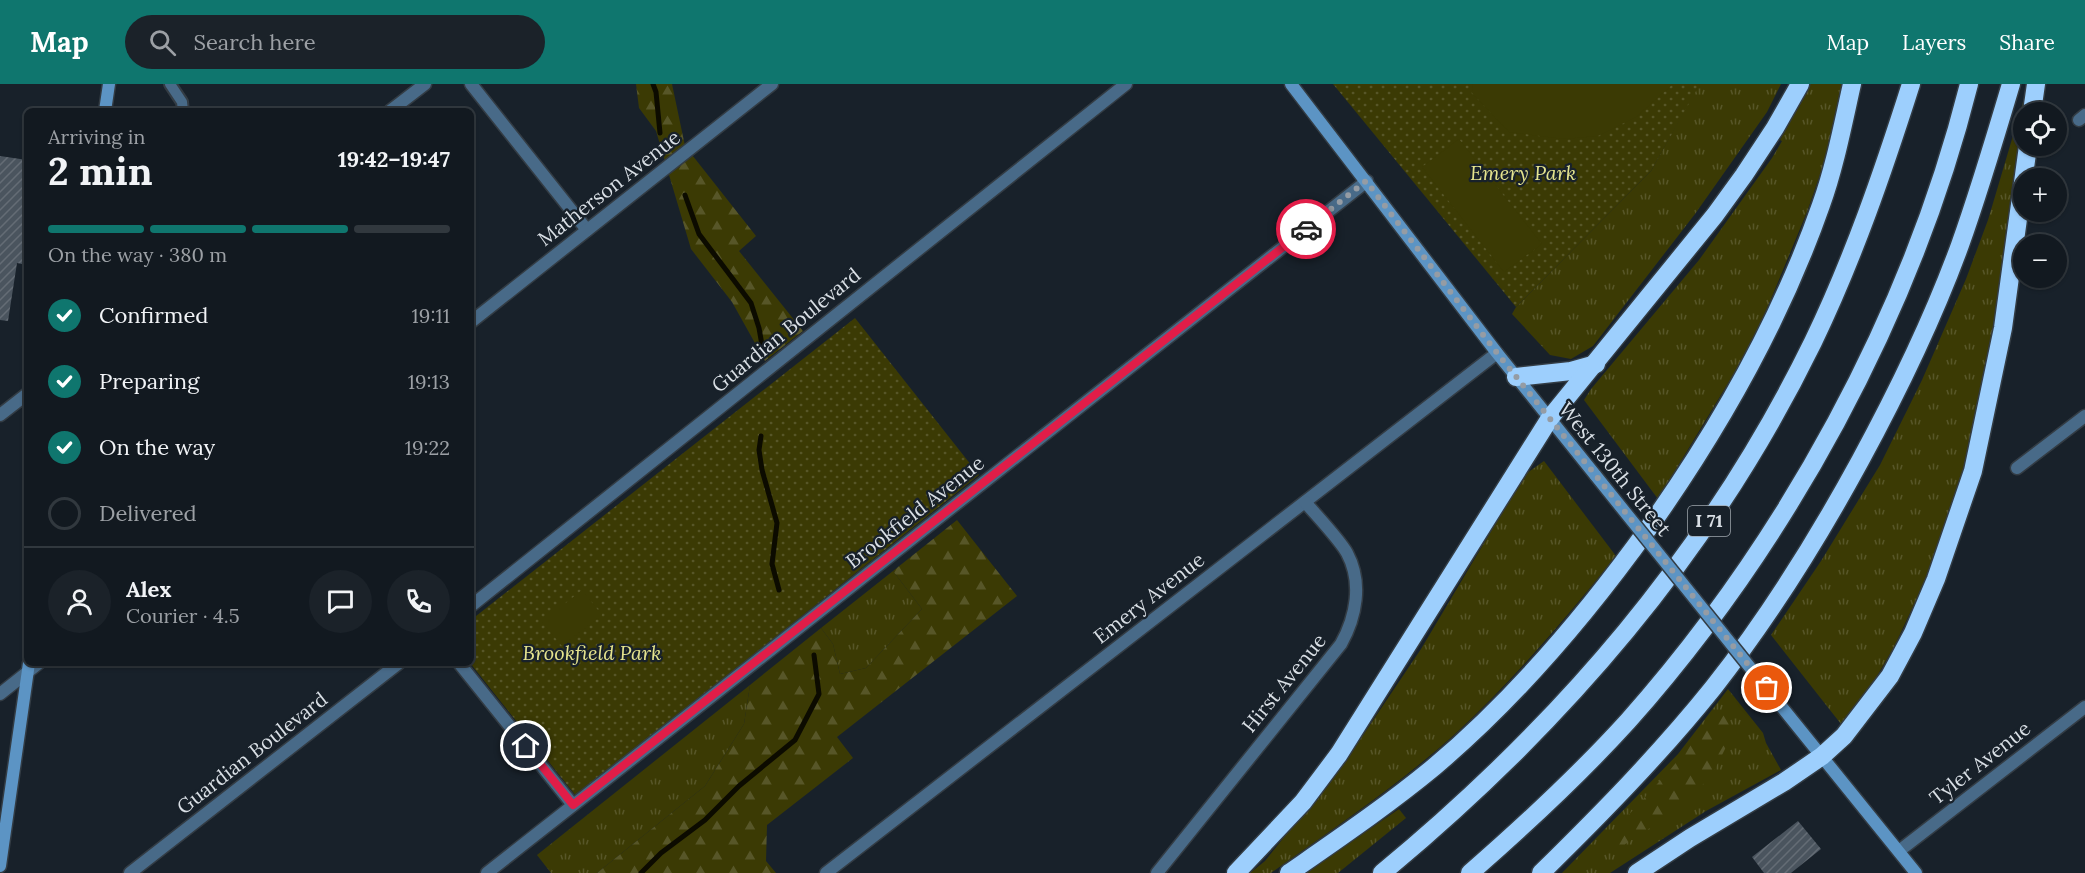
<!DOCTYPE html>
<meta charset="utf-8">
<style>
:root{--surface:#121920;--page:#1b2229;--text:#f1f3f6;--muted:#9ca0a5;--line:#31383e;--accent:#0f766e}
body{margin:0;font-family:Lora,serif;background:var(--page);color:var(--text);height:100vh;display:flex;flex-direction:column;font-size:22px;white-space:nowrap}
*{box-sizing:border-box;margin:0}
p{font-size:20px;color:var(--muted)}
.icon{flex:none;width:33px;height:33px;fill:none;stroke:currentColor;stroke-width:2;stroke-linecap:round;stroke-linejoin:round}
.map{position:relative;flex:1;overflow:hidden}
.drawer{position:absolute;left:24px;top:24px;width:450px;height:558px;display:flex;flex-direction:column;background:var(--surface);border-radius:9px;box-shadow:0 2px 4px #0004,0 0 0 2px var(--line)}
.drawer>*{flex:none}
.controls{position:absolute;left:2013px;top:18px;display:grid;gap:12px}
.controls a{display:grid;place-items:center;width:54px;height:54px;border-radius:50%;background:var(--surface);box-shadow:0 2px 4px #0004,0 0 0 2px var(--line);font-size:30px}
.pin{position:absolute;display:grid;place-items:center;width:51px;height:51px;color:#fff;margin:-26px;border:3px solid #fff;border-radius:50%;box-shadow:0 2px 6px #0007}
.courier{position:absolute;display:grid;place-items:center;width:60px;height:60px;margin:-30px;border:4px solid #e11d48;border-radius:50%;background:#fff;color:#222;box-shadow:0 2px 8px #0007}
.summary em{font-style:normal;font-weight:700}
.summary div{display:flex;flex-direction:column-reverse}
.summary{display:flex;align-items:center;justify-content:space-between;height:102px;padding:0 24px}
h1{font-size:39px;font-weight:700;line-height:45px}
.bar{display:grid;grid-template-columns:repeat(4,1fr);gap:9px 6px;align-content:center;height:72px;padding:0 24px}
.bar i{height:8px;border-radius:4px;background:var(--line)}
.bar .on{background:var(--accent)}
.bar p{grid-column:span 4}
.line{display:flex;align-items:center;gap:15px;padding:0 24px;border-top:2px solid var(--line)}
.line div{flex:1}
.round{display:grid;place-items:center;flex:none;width:63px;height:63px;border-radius:32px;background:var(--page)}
ol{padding:0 24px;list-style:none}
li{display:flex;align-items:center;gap:18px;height:66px}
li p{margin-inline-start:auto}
li .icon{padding:6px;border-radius:50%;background:var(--accent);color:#fff;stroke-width:4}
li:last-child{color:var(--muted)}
li i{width:33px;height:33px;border:3px solid var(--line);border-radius:50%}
header{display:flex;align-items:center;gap:36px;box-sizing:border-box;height:84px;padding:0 30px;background:var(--accent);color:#fff}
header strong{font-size:28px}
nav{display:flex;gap:33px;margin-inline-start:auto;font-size:21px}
.search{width:420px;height:54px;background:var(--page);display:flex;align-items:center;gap:15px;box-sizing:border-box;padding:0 21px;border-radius:33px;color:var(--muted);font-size:22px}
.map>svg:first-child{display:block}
</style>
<header>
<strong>Map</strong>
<div class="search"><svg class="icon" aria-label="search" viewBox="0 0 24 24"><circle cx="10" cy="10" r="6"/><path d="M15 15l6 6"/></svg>Search here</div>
<nav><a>Map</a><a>Layers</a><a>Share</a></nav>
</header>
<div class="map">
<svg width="2085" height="789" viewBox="0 0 2085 789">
<defs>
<pattern id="grass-tufts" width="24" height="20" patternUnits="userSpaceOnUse" patternTransform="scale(1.5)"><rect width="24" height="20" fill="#3b3a04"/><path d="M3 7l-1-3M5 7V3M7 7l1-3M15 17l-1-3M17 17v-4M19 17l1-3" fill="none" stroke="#575628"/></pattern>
<pattern id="forest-firs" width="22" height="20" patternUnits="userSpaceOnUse" patternTransform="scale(1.5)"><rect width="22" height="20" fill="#3b3a04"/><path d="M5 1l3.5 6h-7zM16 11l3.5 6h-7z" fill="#575628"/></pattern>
<pattern id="park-dots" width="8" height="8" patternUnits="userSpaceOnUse" patternTransform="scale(1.5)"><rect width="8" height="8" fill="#3b3a04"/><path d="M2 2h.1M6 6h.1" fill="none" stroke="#575628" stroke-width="1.8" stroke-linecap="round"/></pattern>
<pattern id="building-hatch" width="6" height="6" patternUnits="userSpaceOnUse" patternTransform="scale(1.5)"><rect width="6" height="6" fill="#4a545e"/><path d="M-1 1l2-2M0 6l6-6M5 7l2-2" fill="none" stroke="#646c75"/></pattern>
</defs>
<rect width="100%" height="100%" fill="#18212a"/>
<!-- grass -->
<g fill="url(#grass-tufts)">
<polygon points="1699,0 1781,0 1767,28 1695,130 1593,262 1571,275 1550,271 1512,230 1516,223 1651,87"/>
<polygon points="1810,0 1842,0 1827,71 1807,128 1771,215 1750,263 1658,415 1584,316 1591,305 1699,176 1772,74 1782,57 1780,56"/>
<polygon points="2023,18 2026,18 1985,301 1961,400 1935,476 1894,563 1855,630 1841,640 1771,551 1821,477 1880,381 1922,296 1966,195 1988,136"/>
<path d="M1544,377L1616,472C1566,534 1513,597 1454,651C1397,702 1333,745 1271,789H1250L1265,777L1351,669L1421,565L1512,412L1527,389Z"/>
<polygon points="893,487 922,525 866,584 840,590 833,560 821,544"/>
<polygon points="750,601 744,640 705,702 597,789 551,789 537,771"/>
<polygon points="1728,605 1763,649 1766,659 1781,686 1706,727 1610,789 1562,789 1678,670"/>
<polygon points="1399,725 1406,734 1338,789 1305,789"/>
</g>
<!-- forest -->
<g fill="url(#forest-firs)">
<polygon points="636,0 672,0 685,62 756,152 739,167 803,247 765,277 732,218 691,165 656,47 639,24"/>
<polygon points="957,436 1017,512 837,653 853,674 767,741 766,777 776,789 597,789 705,702 744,640 750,601 821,544 833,560 840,590 866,584 922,525 893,487"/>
<polygon points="1715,631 1724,631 1731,642 1731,653 1711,693 1670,731 1613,768 1611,750 1670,686"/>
</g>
<!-- park -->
<g fill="url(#park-dots)">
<polygon points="1333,0 1700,0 1651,87 1516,223"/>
<polygon points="855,234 979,391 576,712 470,579 471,536"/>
</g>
<!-- pitch -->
<g fill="#3b3a04">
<polygon points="1473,0 1673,0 1636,33 1598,52 1564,55 1509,48 1472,9"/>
<polygon points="1459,55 1542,160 1504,188 1422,83"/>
<polygon points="582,506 602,531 562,562 542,538"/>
</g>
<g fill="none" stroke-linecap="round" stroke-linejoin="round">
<!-- stream -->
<g stroke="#0c0b00" stroke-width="5">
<polyline points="653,0 656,8 660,49"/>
<polyline points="685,111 699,150 751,219 759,244 762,261"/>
<polyline points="761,352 759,366 762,386 777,439 772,480 779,506"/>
<polyline points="641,789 661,769 705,736 739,702 795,656 819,610 814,571"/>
</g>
</g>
<!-- building -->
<g fill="url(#building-hatch)">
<polygon points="0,72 27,76 27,181 17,179 8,237 0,236"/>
<polygon points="1798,737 1821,765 1791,789 1764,789 1752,773"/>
</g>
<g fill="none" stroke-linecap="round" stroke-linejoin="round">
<defs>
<polyline id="lane" points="170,0 182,18 183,27"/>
<g id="street">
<polyline points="471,0 587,146"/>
<polyline points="390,27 425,0"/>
<polyline points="2079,36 2085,31"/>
<polyline points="471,238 772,0"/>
<polyline points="0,331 27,310"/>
<polyline points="2017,384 2085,332"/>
<polyline points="471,522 1126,0"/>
<polyline points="459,579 573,721"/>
<polyline points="0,610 39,579"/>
<polyline points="1899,767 2085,623"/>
<polyline points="130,789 399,579"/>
<polyline points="487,789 1367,97"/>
<polyline points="826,789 1497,269"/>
<path d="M1157,789L1341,560C1356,533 1363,499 1347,469C1339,455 1317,432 1305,418"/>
</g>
<g id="secondary">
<polyline points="1291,0 1497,269 1596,392"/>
<polyline points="105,27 109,0"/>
<polyline points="1781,622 1916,789"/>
<polyline points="0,782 29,579"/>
</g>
<g id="highway">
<polyline points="2032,28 2036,0"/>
<polyline points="1516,293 1571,287 1596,280"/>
<polyline points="1236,789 1303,718 1339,670 1550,334 1715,131 1744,91 1775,44 1800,0"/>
<path d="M1289,789C1338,755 1388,721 1434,683C1517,613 1587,530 1650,442C1720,343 1781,235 1821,121C1835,82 1843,40 1852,0"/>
<path d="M1382,789C1561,641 1710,469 1813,258C1853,175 1883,88 1911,0"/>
<path d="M1470,789C1525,741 1579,691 1628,637C1786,459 1911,231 1969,0"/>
<path d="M1541,789C1601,730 1660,670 1713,604C1769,533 1817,456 1860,377C1898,307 1933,235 1960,161C1979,108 1995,54 2011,0"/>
<polyline points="1637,789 1690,754 1784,698 1822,672 1844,652 1890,592 1913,549 1936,495 1973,387 2003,244 2028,62"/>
</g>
</defs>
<!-- lane casing -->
<use href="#lane" stroke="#333c44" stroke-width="14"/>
<!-- street casing -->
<use href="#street" stroke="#333c44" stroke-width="15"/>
<!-- secondary casing -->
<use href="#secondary" stroke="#333c44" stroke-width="15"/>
<!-- highway casing -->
<use href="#highway" stroke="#333c44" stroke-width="21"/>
<!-- lane -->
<use href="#lane" stroke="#486a88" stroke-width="10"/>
<!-- street -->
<use href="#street" stroke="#486a88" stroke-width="12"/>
<!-- secondary -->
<use href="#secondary" stroke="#5c94c4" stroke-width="12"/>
<!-- highway -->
<use href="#highway" stroke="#9dcffd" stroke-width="18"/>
<defs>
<polyline id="secondary-bridge" points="1596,392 1781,622"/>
</defs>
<!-- secondary-bridge casing -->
<use href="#secondary-bridge" stroke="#333c44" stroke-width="15" stroke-linecap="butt"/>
<!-- secondary-bridge -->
<use href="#secondary-bridge" stroke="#5c94c4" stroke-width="12"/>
</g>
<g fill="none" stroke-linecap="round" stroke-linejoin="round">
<!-- done -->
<polyline stroke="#959ca4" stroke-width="6" stroke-dasharray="0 10.8" points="1306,145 1366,97 1497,269 1767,604"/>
<!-- route -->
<polyline stroke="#e11d48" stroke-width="8" points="526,662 573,721 1306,145"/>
</g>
<g text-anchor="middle" stroke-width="4.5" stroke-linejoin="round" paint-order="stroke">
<!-- shield labels -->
<rect fill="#18212a" stroke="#9fa6ad" stroke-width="1.5" x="1688" y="422" width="42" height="30" rx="4.5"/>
<g font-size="18" font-weight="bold" fill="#d9dfe5">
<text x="1709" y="443">I 71</text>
</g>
<!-- park labels -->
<g font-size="20" font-style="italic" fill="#e5e48e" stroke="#18212a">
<text x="1523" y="96">Emery Park</text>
<text x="592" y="576">Brookfield Park</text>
</g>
<!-- street labels -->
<g font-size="20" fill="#d9dfe5" stroke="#18212a">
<text transform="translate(609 104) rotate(-38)" y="7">Matherson Avenue</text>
<text transform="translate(786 246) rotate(-39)" y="7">Guardian Boulevard</text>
<text transform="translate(1615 385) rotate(51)" y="7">West 130th Street</text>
<text transform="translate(915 428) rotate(-38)" y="7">Brookfield Avenue</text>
<text transform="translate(1149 514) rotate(-38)" y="7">Emery Avenue</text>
<text transform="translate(1284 599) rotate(-51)" y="7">Hirst Avenue</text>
<text transform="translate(252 669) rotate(-38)" y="7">Guardian Boulevard</text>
<text transform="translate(1980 679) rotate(-38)" y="7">Tyler Avenue</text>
</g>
</g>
</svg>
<div class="controls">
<a><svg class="icon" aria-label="locate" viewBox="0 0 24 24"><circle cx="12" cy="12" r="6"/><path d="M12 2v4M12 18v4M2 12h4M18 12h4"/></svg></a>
<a>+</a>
<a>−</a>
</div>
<div class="pin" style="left:1767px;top:604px;background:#ea580c"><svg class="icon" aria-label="bag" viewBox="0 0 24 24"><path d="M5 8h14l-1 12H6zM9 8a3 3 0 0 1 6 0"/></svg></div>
<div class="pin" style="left:526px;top:662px;background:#1f2937"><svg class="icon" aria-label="home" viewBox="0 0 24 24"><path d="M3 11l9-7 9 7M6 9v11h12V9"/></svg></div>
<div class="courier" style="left:1306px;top:145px"><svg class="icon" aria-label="car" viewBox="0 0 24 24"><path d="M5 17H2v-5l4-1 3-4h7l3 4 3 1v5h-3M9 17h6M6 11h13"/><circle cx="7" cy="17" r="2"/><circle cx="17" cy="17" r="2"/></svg></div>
<section class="drawer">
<div class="summary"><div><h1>2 min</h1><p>Arriving in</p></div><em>19:42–19:47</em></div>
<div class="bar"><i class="on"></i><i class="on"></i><i class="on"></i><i></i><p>On the way · 380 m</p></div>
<ol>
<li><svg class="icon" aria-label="check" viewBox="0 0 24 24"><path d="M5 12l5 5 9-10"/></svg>Confirmed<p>19:11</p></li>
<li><svg class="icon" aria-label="check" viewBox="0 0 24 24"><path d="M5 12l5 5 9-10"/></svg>Preparing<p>19:13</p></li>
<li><svg class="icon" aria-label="check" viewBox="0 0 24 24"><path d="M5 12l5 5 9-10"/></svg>On the way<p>19:22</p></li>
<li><i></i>Delivered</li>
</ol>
<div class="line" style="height:108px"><a class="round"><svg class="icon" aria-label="person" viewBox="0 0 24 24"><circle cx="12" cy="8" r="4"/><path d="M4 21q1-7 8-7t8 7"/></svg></a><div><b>Alex</b><p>Courier · 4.5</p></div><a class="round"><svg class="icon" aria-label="chat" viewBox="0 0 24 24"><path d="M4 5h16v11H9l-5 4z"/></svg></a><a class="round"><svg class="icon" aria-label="phone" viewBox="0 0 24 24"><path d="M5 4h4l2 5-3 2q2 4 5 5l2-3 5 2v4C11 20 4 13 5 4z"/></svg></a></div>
</section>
</div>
